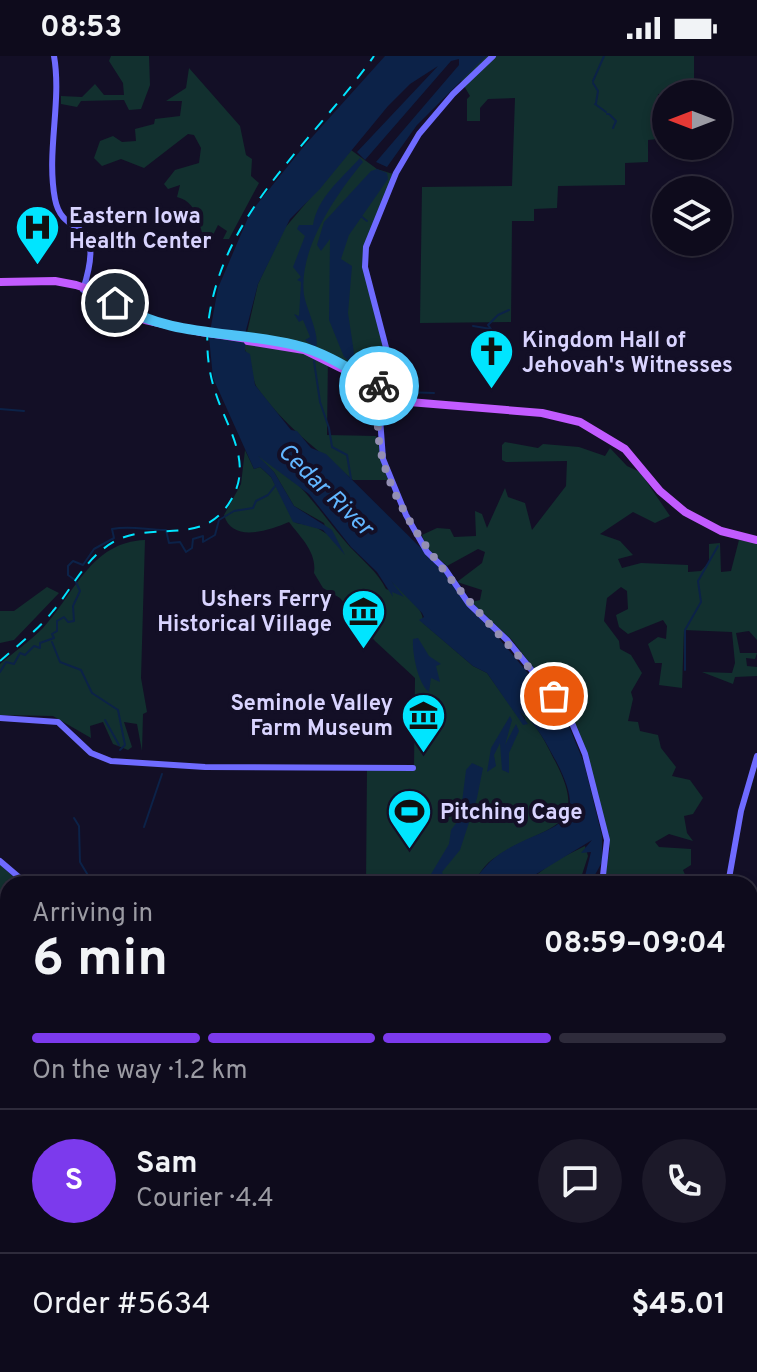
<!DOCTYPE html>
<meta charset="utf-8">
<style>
:root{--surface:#0e0b1c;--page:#1c1929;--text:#f1f3f6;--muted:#9b9ba3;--line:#2e2b3b;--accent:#7c3aed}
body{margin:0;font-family:Overpass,sans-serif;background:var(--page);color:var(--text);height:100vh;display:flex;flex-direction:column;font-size:30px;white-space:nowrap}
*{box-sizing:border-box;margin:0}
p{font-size:26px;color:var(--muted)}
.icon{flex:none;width:44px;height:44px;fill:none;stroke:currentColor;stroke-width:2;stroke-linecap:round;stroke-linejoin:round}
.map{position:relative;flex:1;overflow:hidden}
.sheet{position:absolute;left:0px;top:820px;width:758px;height:496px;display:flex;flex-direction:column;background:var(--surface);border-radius:24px 24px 0 0;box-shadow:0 4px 12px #0003,0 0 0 2px var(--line)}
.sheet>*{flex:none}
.needle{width:52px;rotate:270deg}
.controls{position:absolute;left:652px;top:24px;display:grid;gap:16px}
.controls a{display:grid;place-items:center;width:80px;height:80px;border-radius:50%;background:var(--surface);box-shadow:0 4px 12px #0003,0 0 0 2px var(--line);font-size:40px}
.pin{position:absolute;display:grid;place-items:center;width:68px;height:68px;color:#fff;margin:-34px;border:4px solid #fff;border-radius:50%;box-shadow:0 2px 8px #0007}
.courier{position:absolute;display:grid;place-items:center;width:80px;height:80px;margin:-40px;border:6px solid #4fc3f7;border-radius:50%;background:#fff;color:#222;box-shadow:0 2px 10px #0007}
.headline em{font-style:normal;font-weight:700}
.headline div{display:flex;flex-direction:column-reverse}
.headline{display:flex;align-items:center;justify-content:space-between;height:136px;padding:0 32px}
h1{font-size:52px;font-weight:700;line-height:60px}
.bar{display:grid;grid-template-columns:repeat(4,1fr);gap:12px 8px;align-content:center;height:96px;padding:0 32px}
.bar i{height:10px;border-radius:6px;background:var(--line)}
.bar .active{background:var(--accent)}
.bar p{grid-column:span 4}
.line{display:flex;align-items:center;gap:20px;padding:0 32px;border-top:2px solid var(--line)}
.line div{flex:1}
.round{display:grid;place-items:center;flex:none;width:84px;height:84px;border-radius:42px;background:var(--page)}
.status{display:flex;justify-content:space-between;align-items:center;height:56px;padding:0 40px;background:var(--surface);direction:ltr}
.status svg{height:22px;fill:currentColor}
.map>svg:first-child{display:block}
</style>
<div class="status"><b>08:53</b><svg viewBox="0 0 49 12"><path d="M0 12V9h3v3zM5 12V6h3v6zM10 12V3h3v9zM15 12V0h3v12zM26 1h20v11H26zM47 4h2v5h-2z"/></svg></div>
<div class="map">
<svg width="757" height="1316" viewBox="0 0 757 1316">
<rect width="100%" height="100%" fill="#130f26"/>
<!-- green -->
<g fill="#12302f">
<polygon points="111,0 149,0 150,29 141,53 129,54 124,44 81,45 77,51 61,48 61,40 82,41 95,28 104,39 124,39 123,27 109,5"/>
<polygon points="486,0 694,0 694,37 658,38 657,83 648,84 648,106 625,107 625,129 558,130 557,152 534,153 534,165 512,165 511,266 420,267 422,131 512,130 515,42 488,43 480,52 480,65 467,65 467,43 470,40 460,23"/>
<path d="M189,12L240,70L246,99L252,103L251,120L259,127L229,183H223L227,175L218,169L208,189C198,178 202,147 177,141L180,129L168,133L164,128L175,114L199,107L201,92L194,79L188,78L144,112L121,103L102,110L94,102L100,85L113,80L122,86L136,85L135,73L154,68L155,63L180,60L182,45H166L186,32Z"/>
<path d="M351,94L377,113L393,118L363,204L388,299L381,329L328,299L327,379L376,380L388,424H353C318,394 283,369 256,330C254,326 246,296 244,290L258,228L284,173Z"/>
<polygon points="505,386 538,392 543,388 579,391 605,400 610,392 627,410 640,416 670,460 655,467 633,456 600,478 620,485 633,499 618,503 622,512 641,507 688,509 688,516 701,515 709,506 709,488 720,487 721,516 731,515 739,484 757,487 757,584 749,575 736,577 740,597 757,597 755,603 746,602 747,610 757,611 757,620 735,621 733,628 702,616 732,617 735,607 732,576 684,574 682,632 659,629 662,607 655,607 648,588 658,581 666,583 667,570 663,564 628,578 619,571 616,559 628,553 627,535 621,531 607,542 604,565 619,585 620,593 631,599 642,617 631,636 633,643 628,665 638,666 640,675 658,679 661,692 676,711 672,720 690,724 703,742 693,758 684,760 687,777 693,785 669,778 655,786 659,791 691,793 691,809 683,814 686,821 713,828 603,828 610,792 595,730 570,659 512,584 471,546 480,544 482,534 457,526 482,507 485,496 478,493 447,510 426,491 422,479 437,472 450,473 454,481 476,480 475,455 482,458 487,472 505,432 508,441 525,447 532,474 566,430 567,405 506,406 502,404 502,389"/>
<path d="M245,394L254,413L260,411L271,421L296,467L314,470L327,478L324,467L294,450L274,416L256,399C296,414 322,460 350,491C364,506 377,515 386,533L399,538L391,525C402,534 425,552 423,567L473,610L487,617L524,669L525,662L520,656C535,664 547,689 555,705C593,777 542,769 496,801C484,808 480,818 472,828H366L367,713H414L415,622L375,585L340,542L323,532L314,517C317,496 301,482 289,466C268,475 232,487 224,459L241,428Z"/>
<path d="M145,484L141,622L147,656L143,658L142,695L137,668L124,666L132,691L128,694L113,688L103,666L90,670L91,682L53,660L0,659V608C14,596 30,585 43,572C75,537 91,486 145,484Z"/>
<polygon points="47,531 59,537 14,584 0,587 0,555 14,555"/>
<polygon points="585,790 588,800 579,828 525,828 553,806"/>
<polygon points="0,809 22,828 8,828 8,899 0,895"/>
</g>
<!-- water -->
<g fill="#0c2248">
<path d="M385,0H486L417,69L387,111L376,106L459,9V3L451,5L365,104L357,96L438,10L410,28L388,50L319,134L290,163L258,228L245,278V295L250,298L255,329L291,374L297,375L311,392L326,398L437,508L566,663L584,707L602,780V806L590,828H583L591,796L581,797L592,784L520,828H472C482,814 490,803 506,794C552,767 592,774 556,705C547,689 536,666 520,656L528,668L523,669L487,617L473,610L419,564L424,561L422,557L391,525L404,541L392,536L393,541L377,516L351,491L309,438L258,400L274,416L294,450L332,474L345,499L323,474L293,466L271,421L260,411L254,413L213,322L209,281L218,232L250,157L305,89Z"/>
<path d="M360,102L363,106C336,139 298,193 304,239C307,255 320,278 316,292L305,284L310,281L303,264L299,266L294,258L299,260L301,226L297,224L301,221L293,211L305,180L297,173L299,169H313C318,141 340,124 360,102Z"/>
<polygon points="377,113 387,117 388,123 349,179 341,203 352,210 348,257 356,310 344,301 329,264 330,183 321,195 317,189 324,166 371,115"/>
<path d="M418,582L429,600L441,608L436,610L440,626L431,622L429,636C418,628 412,597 413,583Z"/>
<polygon points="510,660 512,664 505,689 516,668 519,675 509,697 509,717 502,714 500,687 494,699 496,710 487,716 491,692"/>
<polygon points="472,707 483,712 477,742 460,794 442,816 444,821 461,828 437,825 425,828 449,788 451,774 460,762 466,714"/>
</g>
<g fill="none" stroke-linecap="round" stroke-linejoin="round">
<!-- stream -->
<g stroke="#0c2248" stroke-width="2">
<polyline points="593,25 604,0"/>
<polyline points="593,27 598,35 596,47"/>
<polyline points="595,48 606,56"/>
<polyline points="607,58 609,58"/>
<polyline points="610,59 616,65 613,72"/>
<polyline points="362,161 367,165"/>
<polyline points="473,270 491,273 488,269 498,259 509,254"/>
<polyline points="314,305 320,346 329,372 332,391 347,399 351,423"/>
<polyline points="363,315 379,324"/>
<polyline points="395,333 403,336 434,337"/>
<polyline points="0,353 24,355"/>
<polyline points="52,586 60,606 81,614 92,637 118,654 125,689 120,694"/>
<polyline points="685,614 685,574 701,546 698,525 718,490"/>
<path d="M0,616L6,606L14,608L20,597L25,599L34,590L40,592V587L54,582L52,578L57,575V565L64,561L68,566L74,565L73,550L80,535L75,524L68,519V510L73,505L83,509L94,493L114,482L112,473C131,469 146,474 166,474L169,487L180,486L186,496L192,492L193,483L203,480V486L215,479L219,464L234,455L253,452L256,445L268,439L275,430"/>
<polyline points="105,664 119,689"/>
<polyline points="74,762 79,770 80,806 89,821 106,828"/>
<polyline points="144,771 162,718"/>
<polyline points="0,835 8,842"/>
<polyline points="750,1048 752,1044 757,1045"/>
<polyline points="750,1272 757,1276"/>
<polyline points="266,1308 272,1316"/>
</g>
<!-- secondary -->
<g stroke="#6f6bff" stroke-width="6">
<path d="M54,0C62,46 46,96 55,143C63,186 108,155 83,234"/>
<polyline points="493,0 453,38 419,78 396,117 366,191 365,211 389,303 379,348 383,403 406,459 427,496 445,513 469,548 507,584 569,660 585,698 607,784 602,828"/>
<polyline points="0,662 58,666 91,697 111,705 205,711 413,712"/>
<polyline points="0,805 27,828"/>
<polyline points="728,828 741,755 757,700"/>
<polyline points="750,1112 757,1099"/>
<polyline points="750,1213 757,1213"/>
<polyline points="492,1316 508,1308"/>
</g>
<!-- primary -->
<g stroke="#c25bff" stroke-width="8">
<polyline points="0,226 55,225 76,229 100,237 145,264 201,276"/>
<polyline points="248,285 304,294 409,346 542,357 580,366 625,393 660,435 685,456 721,475 757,484"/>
</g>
<!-- highway -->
<g stroke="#ff4fa3" stroke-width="10">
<polyline points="0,1170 8,1179"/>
<polyline points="122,1308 129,1316"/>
</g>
<!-- rail -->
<path stroke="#00e5ff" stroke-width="2" stroke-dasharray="12 10" stroke-linecap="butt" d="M0,605C18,589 38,574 53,555C74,530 86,500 117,484C157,465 204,491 231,444C254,406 226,371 215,335C208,314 206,291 208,269C221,156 312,88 374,0"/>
<!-- primary-bridge -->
<polyline stroke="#c25bff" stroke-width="8" points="201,276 248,283"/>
</g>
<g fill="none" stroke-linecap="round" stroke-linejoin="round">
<!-- done -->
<path stroke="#948fb3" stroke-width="8" stroke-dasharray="0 14.4" d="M379,330L383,333C349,442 492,565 554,640"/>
<!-- route -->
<path stroke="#4fc3f7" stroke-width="10" d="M115,247C171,282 233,274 295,289C325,296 353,315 379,330"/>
</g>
<!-- icons -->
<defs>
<symbol id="hospital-pin" viewBox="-11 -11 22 30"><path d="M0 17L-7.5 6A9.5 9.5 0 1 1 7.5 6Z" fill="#00e5ff" stroke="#130f26"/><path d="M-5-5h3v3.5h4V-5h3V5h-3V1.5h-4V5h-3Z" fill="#111"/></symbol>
<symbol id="church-pin" viewBox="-11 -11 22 30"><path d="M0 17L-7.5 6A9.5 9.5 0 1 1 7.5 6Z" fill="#00e5ff" stroke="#130f26"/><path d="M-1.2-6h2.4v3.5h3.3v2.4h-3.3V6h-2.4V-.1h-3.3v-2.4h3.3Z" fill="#111"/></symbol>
<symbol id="museum-pin" viewBox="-11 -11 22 30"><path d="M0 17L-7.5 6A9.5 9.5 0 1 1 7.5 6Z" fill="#00e5ff" stroke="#130f26"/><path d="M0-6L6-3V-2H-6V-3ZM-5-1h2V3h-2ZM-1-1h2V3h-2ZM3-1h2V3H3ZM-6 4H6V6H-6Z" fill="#111"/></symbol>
<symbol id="stadium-pin" viewBox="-11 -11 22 30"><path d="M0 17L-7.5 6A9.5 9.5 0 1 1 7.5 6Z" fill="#00e5ff" stroke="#130f26"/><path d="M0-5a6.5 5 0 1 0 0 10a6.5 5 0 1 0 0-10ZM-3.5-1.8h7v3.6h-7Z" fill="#111"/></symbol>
</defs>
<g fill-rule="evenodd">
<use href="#hospital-pin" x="12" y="146" width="51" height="69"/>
<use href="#church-pin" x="466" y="270" width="51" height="69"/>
<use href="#museum-pin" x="338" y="530" width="51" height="69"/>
<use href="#museum-pin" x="398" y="634" width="51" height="69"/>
<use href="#stadium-pin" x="384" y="730" width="51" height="69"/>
</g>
<g text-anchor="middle" stroke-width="8" stroke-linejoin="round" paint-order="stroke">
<!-- poi labels -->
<g font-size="22" font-weight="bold" fill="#d9d4ff" stroke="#130f26" text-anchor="start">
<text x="69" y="167">Eastern Iowa<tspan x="69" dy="25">Health Center</tspan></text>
<text x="522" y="291">Kingdom Hall of<tspan x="522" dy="25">Jehovah's Witnesses</tspan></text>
<text x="332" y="550" text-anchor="end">Ushers Ferry<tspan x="332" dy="25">Historical Village</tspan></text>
<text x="393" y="654" text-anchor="end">Seminole Valley<tspan x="393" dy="25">Farm Museum</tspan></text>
<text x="440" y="763">Pitching Cage</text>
</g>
<!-- water labels -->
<g font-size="24" font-style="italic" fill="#62b6ff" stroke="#130f26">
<text transform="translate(326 433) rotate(44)" y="8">Cedar River</text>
</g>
</g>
</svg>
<div class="controls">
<a><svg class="needle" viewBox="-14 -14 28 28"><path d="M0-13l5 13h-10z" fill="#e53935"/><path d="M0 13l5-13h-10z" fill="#9b9ba3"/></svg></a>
<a><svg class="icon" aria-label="layers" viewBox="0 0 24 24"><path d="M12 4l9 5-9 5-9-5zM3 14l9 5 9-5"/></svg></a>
</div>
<div class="pin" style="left:554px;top:640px;background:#ea580c"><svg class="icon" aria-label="bag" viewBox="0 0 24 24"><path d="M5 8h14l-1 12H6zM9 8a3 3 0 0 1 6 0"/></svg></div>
<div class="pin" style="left:115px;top:247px;background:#1f2937"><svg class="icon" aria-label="home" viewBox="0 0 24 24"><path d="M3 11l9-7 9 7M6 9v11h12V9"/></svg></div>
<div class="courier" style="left:379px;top:330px"><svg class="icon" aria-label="bike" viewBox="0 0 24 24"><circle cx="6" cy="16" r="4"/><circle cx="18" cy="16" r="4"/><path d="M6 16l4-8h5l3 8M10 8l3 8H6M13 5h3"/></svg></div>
<section class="sheet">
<div class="headline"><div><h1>6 min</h1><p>Arriving in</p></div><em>08:59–09:04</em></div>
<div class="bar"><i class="active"></i><i class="active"></i><i class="active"></i><i></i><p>On the way · 1.2 km</p></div>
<div class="line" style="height:144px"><b class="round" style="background:var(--accent);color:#fff">S</b><div><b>Sam</b><p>Courier · 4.4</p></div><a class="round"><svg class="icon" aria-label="chat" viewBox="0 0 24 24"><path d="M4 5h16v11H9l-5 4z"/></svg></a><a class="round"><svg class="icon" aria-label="phone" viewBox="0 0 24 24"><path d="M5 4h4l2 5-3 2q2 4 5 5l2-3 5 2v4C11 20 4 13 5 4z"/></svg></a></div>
<div class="line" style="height:104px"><div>Order #5634</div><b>$45.01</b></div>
</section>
</div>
